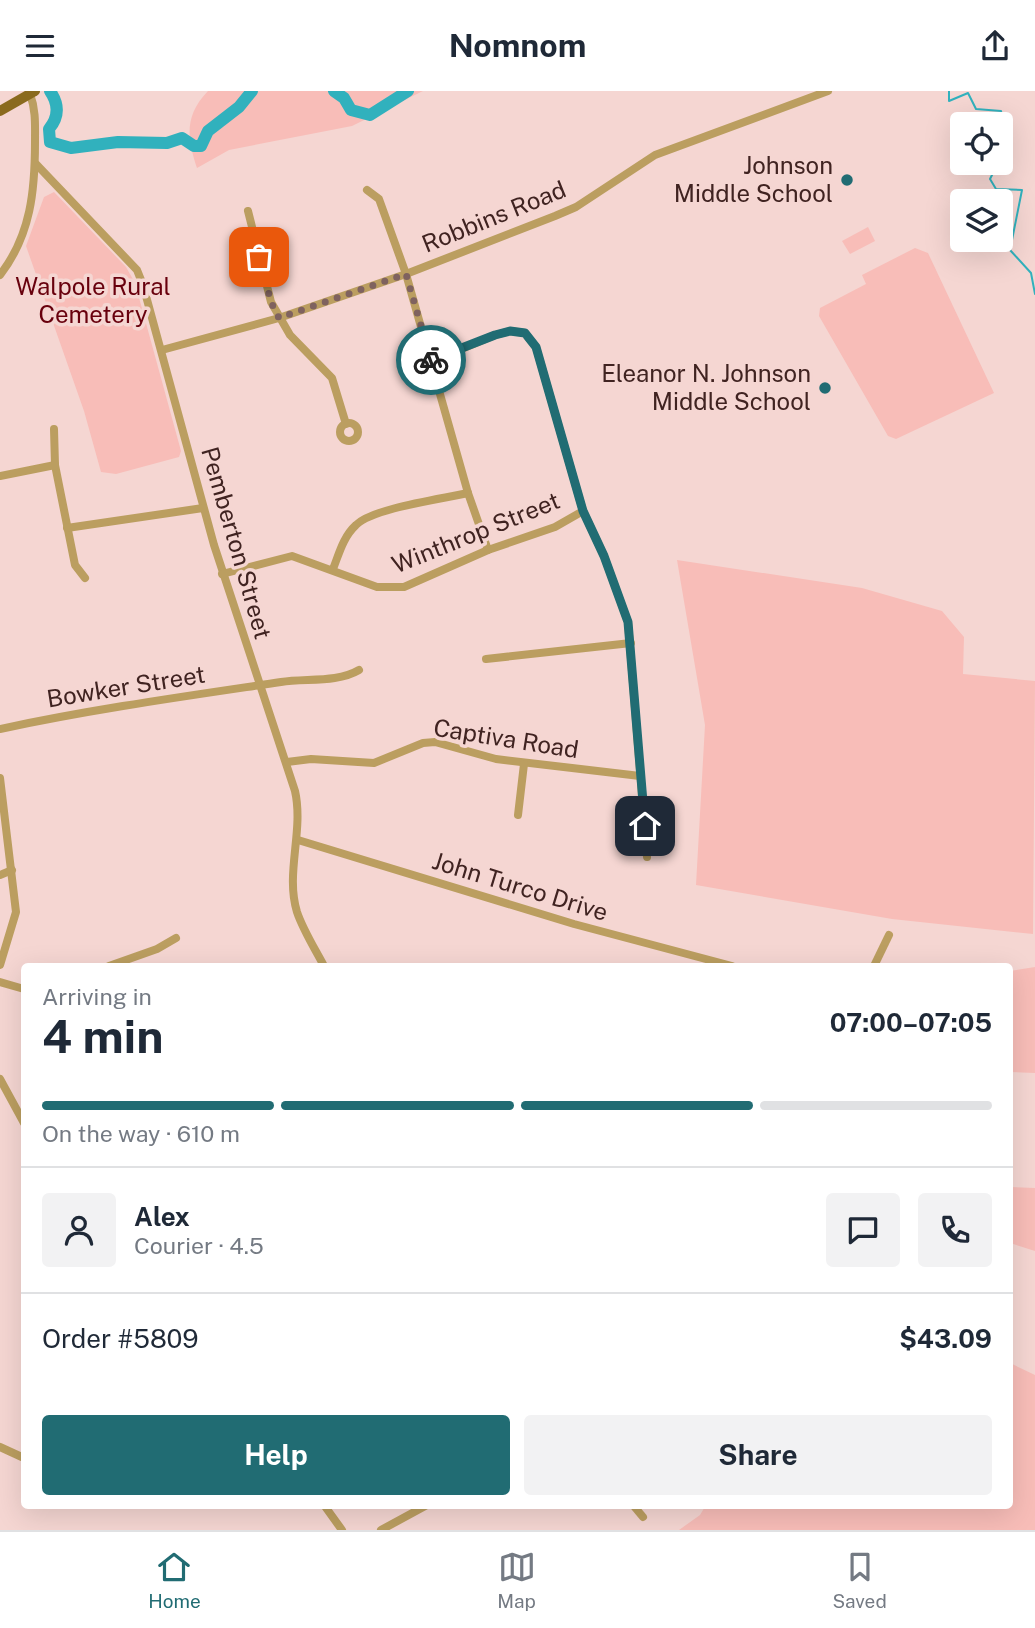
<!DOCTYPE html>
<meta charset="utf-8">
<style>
:root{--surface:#fff;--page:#f2f2f3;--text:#1f2937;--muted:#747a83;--line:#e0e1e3;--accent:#216c73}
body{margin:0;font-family:"Public Sans",sans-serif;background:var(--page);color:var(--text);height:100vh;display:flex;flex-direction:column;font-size:26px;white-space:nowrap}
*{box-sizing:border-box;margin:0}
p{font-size:23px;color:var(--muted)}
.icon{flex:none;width:38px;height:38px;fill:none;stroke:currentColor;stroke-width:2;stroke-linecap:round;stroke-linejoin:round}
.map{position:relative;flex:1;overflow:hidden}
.drawer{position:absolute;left:21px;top:872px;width:992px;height:546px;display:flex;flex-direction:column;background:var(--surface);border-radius:7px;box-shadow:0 7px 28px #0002}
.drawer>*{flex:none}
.buttons{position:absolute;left:950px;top:21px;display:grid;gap:14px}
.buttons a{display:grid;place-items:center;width:63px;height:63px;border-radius:7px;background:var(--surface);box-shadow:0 7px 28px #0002;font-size:35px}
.pin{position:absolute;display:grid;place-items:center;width:60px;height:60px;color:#fff;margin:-30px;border-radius:14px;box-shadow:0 4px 10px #0006}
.courier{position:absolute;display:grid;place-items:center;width:70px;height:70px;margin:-35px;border:5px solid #216c73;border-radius:50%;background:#fff;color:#222;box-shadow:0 2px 9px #0007}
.head em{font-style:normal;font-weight:700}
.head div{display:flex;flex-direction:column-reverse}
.head{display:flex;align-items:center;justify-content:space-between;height:119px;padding:0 21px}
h1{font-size:46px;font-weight:700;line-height:52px}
.bar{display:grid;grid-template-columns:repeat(4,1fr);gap:10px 7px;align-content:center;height:84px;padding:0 21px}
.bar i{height:9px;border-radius:5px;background:var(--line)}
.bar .selected{background:var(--accent)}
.bar p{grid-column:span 4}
.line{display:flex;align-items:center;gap:18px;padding:0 21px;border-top:2px solid var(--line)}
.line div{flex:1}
.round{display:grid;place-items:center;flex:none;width:74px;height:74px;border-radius:7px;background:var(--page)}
.primary-button{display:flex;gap:14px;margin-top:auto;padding:14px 21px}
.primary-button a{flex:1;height:80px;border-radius:7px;background:var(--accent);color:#fff;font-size:28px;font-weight:700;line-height:80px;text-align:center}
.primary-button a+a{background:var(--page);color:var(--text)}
header{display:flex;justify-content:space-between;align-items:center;height:91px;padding:0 21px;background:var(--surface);font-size:32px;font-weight:700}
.menu{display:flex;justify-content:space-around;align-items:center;height:98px;border-top:2px solid var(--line);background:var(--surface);font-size:19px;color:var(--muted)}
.menu a{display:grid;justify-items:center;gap:4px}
.menu .selected{color:var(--accent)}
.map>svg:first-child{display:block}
</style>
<header><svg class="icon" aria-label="menu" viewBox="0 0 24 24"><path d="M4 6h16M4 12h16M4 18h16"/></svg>Nomnom<svg class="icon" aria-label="share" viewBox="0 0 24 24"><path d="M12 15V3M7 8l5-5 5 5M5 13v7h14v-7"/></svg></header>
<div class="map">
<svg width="1035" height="1439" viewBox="0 0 1035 1439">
<rect width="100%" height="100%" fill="#f5d6d2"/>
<!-- green -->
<g fill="#f8bdb8">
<path d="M208,0H423L352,35L229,59L197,77C187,47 184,25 208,0Z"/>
<polygon points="54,101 126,176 135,192 181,360 179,366 116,383 101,381 84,320 26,155 44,106"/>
<polygon points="868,136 875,150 850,163 842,150"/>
<polygon points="915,157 928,162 994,302 896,348 888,345 819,225 820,217 866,193 862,184"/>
<polygon points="677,469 862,497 942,520 964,546 963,583 1035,590 1033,843 892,828 696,794 705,634"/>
<polygon points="1035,876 1035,982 1010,981 1010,880"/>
<polygon points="1010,1096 1035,1097 1035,1160 1010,1152"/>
<polygon points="1010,1272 1035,1284 1035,1439 679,1439 700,1424 706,1414 1010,1414"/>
</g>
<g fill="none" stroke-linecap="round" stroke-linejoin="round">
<!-- stream -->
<g stroke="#31b1bd" stroke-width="2">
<polyline points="949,0 949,10 968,2 976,18 1001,20 1008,51 1001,66"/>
<polyline points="998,72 990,88 996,98 1022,99 1010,159 1031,182 1035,203"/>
</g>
<!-- river -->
<g stroke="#31b1bd" stroke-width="12">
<path d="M50,0C59,13 59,26 49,38L50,51L71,57L118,51L167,52L182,47L194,55H201L208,40L239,16L252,0"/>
<polyline points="334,0 344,7 351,19 370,24 408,0"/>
</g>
<!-- minor -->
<g stroke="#bb9e60" stroke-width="8">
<path d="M36,73L137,179L143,194L214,454L295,700C304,740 285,782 297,821C303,839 315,858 324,875"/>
<polyline points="367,99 379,108 406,183 468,402 488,459"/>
<polyline points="248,120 271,211 290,244 332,287 346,333"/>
<path d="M0,184C31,144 35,99 35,51C35,34 36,19 30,3"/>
<polyline points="162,259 279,227 406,183 555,125 576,116 655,64 828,0"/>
<polyline points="432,270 495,244 510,240 525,242 536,256 583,420 604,465 628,531 647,766"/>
<circle cx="349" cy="341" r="9"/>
<polyline points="54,338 55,374 75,474 85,487"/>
<polyline points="0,385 55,374"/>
<polyline points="67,437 203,417"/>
<path d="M333,478C339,463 343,446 356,434C373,417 442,408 468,402"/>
<polyline points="222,483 292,465 377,496 404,496 488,459 555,436 583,420"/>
<polyline points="486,568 631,552"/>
<path d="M0,638C93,618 187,605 281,591C306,587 337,592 359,579"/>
<polyline points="287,671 311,668 374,672 423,652 435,651 496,668 640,685"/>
<polyline points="0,687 16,821 0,874"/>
<polyline points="518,724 524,673"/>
<polyline points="298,749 574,833 732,875"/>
<polyline points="0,784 12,779"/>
<polyline points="109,875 157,858 176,847"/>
<polyline points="874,875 889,844"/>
<polyline points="0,891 24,898"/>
<polyline points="0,988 24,1032"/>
<polyline points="0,1356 24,1367"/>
<polyline points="324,1414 342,1439"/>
<polyline points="633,1414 643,1426"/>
<polyline points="381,1439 427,1414"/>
</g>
<!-- major -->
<polyline stroke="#8a6a1e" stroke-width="10" points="0,20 35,0"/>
</g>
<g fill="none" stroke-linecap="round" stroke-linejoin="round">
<!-- done -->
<polyline stroke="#7f625f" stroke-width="7" stroke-dasharray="0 12.6" points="259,166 271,211 279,227 406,183 431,269"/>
<!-- route -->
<polyline stroke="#216c73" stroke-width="9" points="431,269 495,244 510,240 525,242 536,256 583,420 604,465 628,531 645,735"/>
</g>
<!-- markers -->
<g fill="#216c73" stroke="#f5d6d2" stroke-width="2.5">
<circle cx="847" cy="89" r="7"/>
<circle cx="825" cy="297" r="7"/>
</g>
<g text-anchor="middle" stroke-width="7" stroke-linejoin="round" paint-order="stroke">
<!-- poi labels -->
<g font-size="24" fill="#402321" stroke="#f5d6d2" text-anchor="end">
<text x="833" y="83">Johnson<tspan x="833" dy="28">Middle School</tspan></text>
<text x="811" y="291">Eleanor N. Johnson<tspan x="811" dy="28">Middle School</tspan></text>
</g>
<!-- street labels -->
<g font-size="24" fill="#402321" stroke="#f5d6d2">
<text transform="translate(494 126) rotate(-22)" y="8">Robbins Road</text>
<text transform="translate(476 442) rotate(-22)" y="8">Winthrop Street</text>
<text transform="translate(236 452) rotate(74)" y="8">Pemberton Street</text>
<text transform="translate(126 596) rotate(-9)" y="8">Bowker Street</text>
<text transform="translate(506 648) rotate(9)" y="8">Captiva Road</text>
<text transform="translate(520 796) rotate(17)" y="8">John Turco Drive</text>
</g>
<!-- park labels -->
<g font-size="24" fill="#68000d" stroke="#f5d6d2">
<text x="93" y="204">Walpole Rural<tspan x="93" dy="28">Cemetery</tspan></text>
</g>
</g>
</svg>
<div class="buttons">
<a><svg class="icon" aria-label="locate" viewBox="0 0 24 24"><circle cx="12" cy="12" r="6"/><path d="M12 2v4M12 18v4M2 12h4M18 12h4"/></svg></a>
<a><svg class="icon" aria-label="layers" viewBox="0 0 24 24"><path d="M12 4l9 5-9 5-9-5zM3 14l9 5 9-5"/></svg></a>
</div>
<div class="pin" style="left:259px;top:166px;background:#ea580c"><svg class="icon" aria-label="bag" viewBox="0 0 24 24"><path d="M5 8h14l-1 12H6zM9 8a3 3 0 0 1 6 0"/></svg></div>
<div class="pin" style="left:645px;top:735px;background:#1f2937"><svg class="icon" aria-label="home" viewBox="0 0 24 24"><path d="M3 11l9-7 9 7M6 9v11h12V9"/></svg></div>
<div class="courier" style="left:431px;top:269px"><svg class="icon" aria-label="bike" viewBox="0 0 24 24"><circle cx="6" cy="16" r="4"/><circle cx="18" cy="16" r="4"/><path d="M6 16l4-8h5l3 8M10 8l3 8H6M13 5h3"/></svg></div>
<section class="drawer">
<div class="head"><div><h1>4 min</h1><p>Arriving in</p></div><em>07:00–07:05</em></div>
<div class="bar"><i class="selected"></i><i class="selected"></i><i class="selected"></i><i></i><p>On the way · 610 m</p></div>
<div class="line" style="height:126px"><a class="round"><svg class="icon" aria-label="person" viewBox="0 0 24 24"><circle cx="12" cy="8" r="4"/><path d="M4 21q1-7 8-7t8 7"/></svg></a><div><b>Alex</b><p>Courier · 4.5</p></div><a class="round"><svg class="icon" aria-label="chat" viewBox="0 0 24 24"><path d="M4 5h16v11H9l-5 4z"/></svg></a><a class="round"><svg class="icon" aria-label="phone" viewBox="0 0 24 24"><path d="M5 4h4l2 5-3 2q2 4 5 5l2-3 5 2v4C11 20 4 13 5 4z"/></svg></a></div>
<div class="line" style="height:91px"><div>Order #5809</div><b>$43.09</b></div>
<div class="primary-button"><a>Help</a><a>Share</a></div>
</section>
</div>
<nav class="menu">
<a class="selected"><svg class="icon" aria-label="home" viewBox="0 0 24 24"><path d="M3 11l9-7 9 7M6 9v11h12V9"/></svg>Home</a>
<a><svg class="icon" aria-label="map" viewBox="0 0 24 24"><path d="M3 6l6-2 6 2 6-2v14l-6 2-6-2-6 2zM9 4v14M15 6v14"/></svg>Map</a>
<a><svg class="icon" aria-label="saved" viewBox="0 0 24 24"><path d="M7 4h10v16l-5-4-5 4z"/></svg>Saved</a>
</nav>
